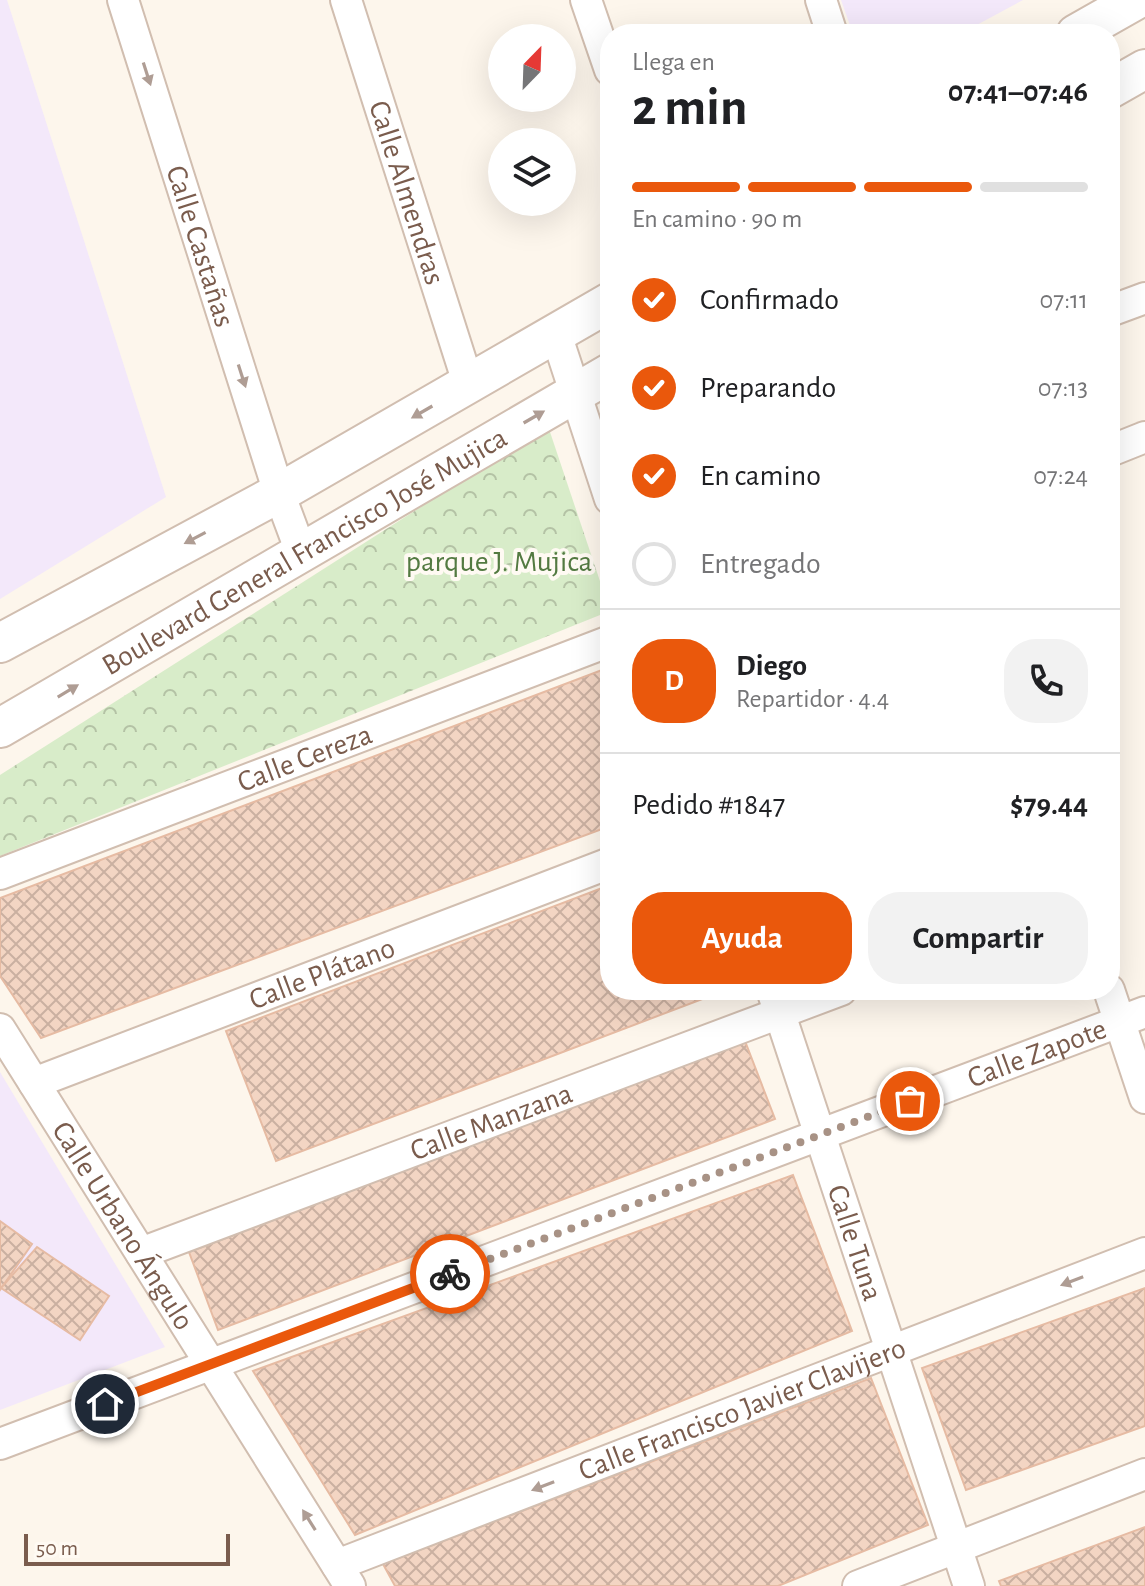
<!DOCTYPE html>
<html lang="es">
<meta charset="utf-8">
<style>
:root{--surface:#fff;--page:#f2f2f2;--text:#202124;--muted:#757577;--line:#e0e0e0;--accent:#ea580c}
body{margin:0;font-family:"Alegreya Sans",sans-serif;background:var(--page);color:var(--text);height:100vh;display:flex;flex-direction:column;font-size:30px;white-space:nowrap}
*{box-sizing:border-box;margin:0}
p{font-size:26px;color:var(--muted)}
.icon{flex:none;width:44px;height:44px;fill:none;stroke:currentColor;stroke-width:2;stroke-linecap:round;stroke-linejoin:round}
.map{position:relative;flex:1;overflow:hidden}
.side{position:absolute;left:600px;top:24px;width:520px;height:976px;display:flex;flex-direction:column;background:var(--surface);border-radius:32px;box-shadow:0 8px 32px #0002}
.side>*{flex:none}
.needle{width:52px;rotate:23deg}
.buttons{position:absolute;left:488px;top:24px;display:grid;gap:16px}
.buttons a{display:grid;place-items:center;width:88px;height:88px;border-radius:50%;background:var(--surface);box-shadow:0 8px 32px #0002;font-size:40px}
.scale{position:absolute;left:24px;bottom:20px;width:206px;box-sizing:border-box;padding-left:8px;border:4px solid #7a5c4d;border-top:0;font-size:22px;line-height:28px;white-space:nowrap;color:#7a5c4d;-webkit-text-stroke:6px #fffaf3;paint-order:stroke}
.pin{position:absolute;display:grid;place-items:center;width:68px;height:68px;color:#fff;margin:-34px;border:4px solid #fff;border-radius:50%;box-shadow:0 2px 8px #0007}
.courier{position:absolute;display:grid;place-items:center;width:80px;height:80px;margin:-40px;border:6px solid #ea580c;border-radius:50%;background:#fff;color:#222;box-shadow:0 2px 10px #0007}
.headline em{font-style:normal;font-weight:600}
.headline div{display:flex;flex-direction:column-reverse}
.headline{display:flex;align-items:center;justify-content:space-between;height:136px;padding:0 32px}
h1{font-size:52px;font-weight:600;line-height:60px}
.bar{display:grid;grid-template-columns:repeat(4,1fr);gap:12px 8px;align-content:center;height:96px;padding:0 32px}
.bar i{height:10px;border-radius:6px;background:var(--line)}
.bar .on{background:var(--accent)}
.bar p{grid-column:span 4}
.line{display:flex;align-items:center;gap:20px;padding:0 32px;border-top:2px solid var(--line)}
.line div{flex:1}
.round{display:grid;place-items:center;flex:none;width:84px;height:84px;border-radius:32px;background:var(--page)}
ol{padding:0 32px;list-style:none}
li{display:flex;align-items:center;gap:24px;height:88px}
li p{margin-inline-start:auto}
li .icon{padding:8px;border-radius:50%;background:var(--accent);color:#fff;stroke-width:4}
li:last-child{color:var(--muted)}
li i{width:44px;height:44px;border:4px solid var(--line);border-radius:50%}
.button{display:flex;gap:16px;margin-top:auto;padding:16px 32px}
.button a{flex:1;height:92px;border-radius:32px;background:var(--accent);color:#fff;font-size:32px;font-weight:600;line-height:92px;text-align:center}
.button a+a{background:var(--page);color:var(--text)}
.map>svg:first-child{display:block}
</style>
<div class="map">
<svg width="1145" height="1586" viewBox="0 0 1145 1586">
<defs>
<pattern id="park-crowns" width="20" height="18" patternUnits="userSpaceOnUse" patternTransform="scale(2)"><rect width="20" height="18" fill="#d8ecc9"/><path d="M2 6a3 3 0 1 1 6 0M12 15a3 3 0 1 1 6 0" fill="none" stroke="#b4c2a5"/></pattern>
<pattern id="building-cross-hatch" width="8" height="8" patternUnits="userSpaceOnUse" patternTransform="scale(2)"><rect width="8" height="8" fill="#f3d5c3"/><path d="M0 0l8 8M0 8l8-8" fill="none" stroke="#cab0a1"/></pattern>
</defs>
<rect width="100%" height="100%" fill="#fdf6ec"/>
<!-- education -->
<g fill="#f3e8fa">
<polygon points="0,0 7,0 166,497 0,599"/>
<polygon points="841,0 1023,0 960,34 853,34"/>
<polygon points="0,1072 165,1347 0,1410"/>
</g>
<!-- park -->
<polygon fill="url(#park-crowns)" points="548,426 610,611 0,856 0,775"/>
<!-- building -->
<g fill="url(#building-cross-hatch)" stroke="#e6bba3" stroke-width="2">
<polygon points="610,667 610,826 41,1038 0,976 0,898"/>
<polygon points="610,885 610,990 726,990 276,1161 226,1031"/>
<polygon points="745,1041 775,1119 218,1330 189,1252"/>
<polygon points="793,1175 852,1331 355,1535 253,1371"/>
<polygon points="0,1221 32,1244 0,1290"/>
<polygon points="37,1247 109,1296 80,1340 1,1288"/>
<polygon points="1145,1288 1145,1426 966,1490 922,1368"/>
<polygon points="871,1378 928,1525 778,1586 395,1586 383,1564"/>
<polygon points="1145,1527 1145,1586 1001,1586 999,1581"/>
</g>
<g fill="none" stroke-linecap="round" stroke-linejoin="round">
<defs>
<g id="minor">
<path id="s1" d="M123,0L279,493L301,552"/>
<path id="s2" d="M346,0L469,386"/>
<polyline points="586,0 610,70"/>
<polyline points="821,0 832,34"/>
<polyline points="1110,311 1145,298"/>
<polyline points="556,334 610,499"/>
<polyline points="1110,451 1145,437"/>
<path id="s3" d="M0,874L610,641"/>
<path id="s4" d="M772,990L969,1586"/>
<polyline points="1109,990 1145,1098"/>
<path id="s5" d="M0,1029L350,1586"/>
<path id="s6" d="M34,1083L610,863"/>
<path id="s7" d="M141,1253L841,990"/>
<path id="s8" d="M0,1444L1145,1012"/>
<path id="s9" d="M337,1565L1145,1253"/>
<polyline points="858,1586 1145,1474"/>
</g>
<g id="tertiary">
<polyline points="1076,34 1136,0"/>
<polyline points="1110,89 1145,69"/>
<polyline points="0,643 279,493 610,302"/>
<path id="s10" d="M0,728L610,373"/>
</g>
</defs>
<!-- minor casing -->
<use href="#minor" stroke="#d1beb0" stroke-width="34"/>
<!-- tertiary casing -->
<use href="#tertiary" stroke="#d1beb0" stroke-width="42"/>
<!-- minor -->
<use href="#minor" stroke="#fff" stroke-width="30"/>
<!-- tertiary -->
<use href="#tertiary" stroke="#fff" stroke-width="38"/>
</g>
<!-- one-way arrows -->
<defs><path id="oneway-solid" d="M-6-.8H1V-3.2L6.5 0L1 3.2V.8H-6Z" transform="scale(2)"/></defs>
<g fill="#af9d94">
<use href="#oneway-solid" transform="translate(147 74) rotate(72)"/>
<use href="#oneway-solid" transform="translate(242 376) rotate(72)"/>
<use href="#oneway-solid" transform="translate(422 412) rotate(150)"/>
<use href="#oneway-solid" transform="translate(534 417) rotate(-30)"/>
<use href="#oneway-solid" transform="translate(195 538) rotate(152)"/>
<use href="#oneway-solid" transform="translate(68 691) rotate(-31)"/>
<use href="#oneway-solid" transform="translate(1072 1281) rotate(159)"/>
<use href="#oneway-solid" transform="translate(543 1486) rotate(159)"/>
<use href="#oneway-solid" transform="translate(309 1520) rotate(-122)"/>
</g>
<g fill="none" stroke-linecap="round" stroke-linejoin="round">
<!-- done -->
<polyline stroke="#a89285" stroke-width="8" stroke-dasharray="0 14.4" points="450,1274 910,1101"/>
<!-- route -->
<polyline stroke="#ea580c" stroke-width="10" points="105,1404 450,1274"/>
</g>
<g text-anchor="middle" stroke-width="8" stroke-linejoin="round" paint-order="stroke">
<!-- street labels -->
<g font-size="30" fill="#7a5c4d" stroke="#fffaf3">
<text dy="10" stroke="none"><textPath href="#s2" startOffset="202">Calle Almendras</textPath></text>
<text dy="10" stroke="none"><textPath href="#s1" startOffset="258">Calle Castañas</textPath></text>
<text dy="10" stroke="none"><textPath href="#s10" startOffset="352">Boulevard General Francisco José Mujica</textPath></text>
<text dy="10" stroke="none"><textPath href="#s3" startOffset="326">Calle Cereza</textPath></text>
<text dy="10" stroke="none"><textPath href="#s6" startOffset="308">Calle Plátano</textPath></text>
<text dy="10" stroke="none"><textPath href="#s8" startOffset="1108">Calle Zapote</textPath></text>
<text dy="10" stroke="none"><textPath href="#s7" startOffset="374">Calle Manzana</textPath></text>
<text dy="10" stroke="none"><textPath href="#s5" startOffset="232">Calle Urbano Ángulo</textPath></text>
<text dy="10" stroke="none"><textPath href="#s4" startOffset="266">Calle Tuna</textPath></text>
<text dy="10" stroke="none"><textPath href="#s9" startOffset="434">Calle Francisco Javier Clavijero</textPath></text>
</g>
<!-- park labels -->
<g font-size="30" fill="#537a41" stroke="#fffaf3">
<text x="499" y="571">parque J. Mujica</text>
</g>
</g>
</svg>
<div class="buttons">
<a><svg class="needle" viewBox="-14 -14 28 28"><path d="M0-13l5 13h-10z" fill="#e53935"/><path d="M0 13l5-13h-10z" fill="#757577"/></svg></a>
<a><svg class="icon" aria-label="layers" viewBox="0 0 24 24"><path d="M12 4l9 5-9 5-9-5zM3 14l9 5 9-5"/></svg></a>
</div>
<div class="scale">50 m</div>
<div class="pin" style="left:910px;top:1101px;background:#ea580c"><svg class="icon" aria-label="bag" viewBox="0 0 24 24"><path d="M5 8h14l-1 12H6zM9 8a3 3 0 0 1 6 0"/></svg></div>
<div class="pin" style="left:105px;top:1404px;background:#1f2937"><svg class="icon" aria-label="home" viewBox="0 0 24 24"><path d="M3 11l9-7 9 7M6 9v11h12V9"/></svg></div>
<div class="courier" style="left:450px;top:1274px"><svg class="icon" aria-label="bike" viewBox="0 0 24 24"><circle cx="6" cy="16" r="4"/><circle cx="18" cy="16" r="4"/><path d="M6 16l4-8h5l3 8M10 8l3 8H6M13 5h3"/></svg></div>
<section class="side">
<div class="headline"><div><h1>2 min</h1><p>Llega en</p></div><em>07:41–07:46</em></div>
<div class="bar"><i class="on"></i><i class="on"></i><i class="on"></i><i></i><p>En camino · 90 m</p></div>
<ol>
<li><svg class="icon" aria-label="check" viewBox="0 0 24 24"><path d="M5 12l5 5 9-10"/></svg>Confirmado<p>07:11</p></li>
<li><svg class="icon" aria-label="check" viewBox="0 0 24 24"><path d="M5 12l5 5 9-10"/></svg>Preparando<p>07:13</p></li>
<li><svg class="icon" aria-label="check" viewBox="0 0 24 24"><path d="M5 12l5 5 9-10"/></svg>En camino<p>07:24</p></li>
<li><i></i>Entregado</li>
</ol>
<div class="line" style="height:144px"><b class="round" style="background:var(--accent);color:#fff">D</b><div><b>Diego</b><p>Repartidor · 4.4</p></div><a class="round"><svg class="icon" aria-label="phone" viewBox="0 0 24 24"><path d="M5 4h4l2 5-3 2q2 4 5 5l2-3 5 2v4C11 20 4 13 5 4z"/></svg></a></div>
<div class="line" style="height:104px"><div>Pedido #1847</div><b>$79.44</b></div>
<div class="button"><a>Ayuda</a><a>Compartir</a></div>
</section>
</div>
